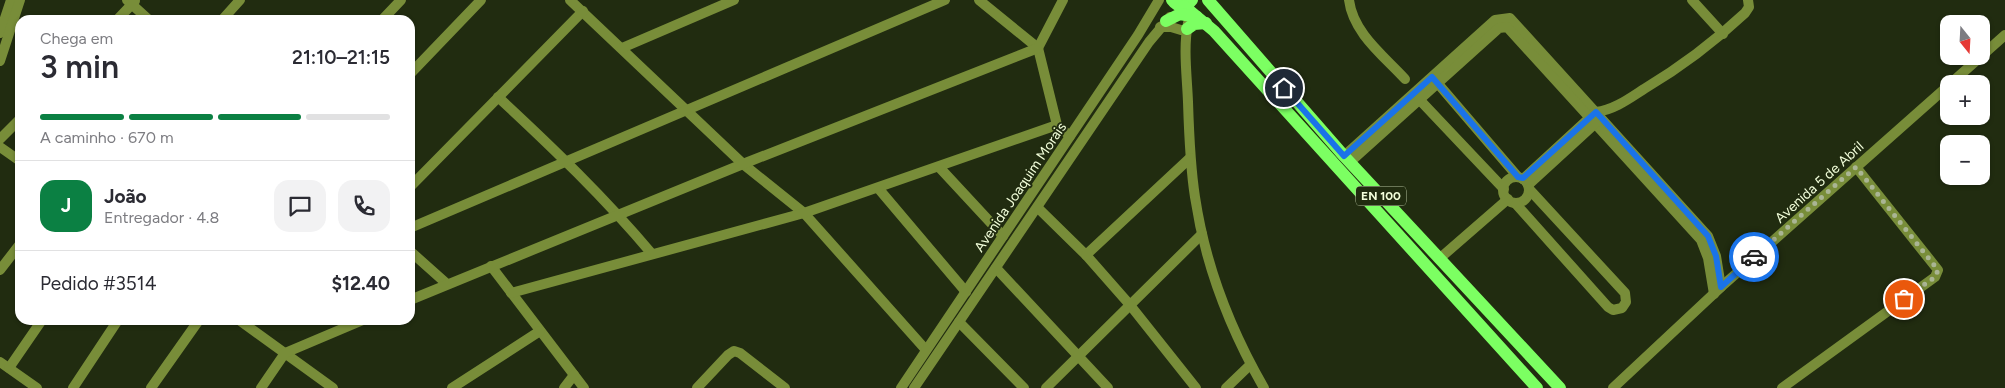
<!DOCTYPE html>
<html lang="pt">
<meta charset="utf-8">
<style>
:root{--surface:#fff;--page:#f2f2f3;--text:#2b2b33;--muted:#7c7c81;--line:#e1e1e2;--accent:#0b8043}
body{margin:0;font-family:Figtree,sans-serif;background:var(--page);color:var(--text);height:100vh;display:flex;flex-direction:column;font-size:19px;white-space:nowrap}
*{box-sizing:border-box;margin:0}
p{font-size:16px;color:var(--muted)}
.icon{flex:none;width:28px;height:28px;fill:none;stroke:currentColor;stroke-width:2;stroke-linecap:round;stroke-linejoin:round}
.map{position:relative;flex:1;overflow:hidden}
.sheet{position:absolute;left:15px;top:15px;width:400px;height:310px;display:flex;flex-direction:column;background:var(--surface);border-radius:15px;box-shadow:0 1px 4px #0004}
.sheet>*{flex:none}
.needle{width:32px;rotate:162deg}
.controls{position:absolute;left:1940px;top:15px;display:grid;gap:10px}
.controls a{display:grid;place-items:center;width:50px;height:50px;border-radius:10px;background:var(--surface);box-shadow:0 1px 4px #0004;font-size:25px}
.pin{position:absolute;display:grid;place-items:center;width:42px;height:42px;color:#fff;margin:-21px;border:2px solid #fff;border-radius:50%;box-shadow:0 1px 5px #0007}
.courier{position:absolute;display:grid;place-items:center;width:50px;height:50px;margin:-25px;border:4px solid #1a73e8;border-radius:50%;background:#fff;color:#222;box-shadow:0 1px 6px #0007}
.headline em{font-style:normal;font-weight:600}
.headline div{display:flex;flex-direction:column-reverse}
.headline{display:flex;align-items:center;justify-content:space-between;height:85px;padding:0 25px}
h1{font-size:32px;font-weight:600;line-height:38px}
.bar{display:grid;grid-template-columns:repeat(4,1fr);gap:8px 5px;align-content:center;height:60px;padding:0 25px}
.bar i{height:6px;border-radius:4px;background:var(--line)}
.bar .active{background:var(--accent)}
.bar p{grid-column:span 4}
.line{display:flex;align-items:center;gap:12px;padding:0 25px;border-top:1px solid var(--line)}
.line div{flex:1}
.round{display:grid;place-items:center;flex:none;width:52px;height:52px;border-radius:15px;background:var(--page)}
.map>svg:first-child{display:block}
</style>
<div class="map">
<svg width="2005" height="388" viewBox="0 0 2005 388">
<rect width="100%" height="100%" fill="#212c10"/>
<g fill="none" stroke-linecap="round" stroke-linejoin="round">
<!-- minor -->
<g stroke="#788d39" stroke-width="10">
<polyline points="127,0 149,20"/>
<polyline points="570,0 743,164 804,213 926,350"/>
<polyline points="979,0 1038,48 1057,125 1070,136"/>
<path d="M1349,0C1353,33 1384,56 1405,79"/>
<polyline points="1692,0 1723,34"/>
<polyline points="117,20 135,1"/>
<polyline points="222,20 240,0"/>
<polyline points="382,20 401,0"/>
<path d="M1188,23C1183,48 1187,76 1188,102C1189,134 1190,165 1195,197C1205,264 1230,329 1264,388"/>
<polyline points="1160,27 1171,27 1181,30"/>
<polyline points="0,33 11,0"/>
<polyline points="622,48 734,0"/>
<polyline points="0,61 20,0"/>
<polyline points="410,74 481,0"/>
<polyline points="1434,79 1518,177"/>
<polyline points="1950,84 2005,35"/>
<polyline points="1416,96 1504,189"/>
<path d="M498,97C552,147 605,198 652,254"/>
<polyline points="0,139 20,119"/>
<polyline points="0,147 20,161"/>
<polyline points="1344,156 1495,20 1510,18 1708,236 1716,256 1721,287"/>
<polyline points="1350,162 1499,28 1507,27 1701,240 1708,258 1714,294"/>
<polyline points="939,167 1003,236"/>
<circle cx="1516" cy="190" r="13"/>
<path d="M1523,179L1596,112C1614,110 1630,98 1644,89C1681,67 1714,42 1745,13L1749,7L1748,0"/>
<polyline points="1528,185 1599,120"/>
<polyline points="410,187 583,11"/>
<polyline points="878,188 966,292"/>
<polyline points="1515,203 1608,307 1613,310 1622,308 1626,302 1625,293 1529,189"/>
<polyline points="1038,208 1086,255 1130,305 1196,388"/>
<polyline points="410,228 945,0"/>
<polyline points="410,251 447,284"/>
<polyline points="1086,255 1190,158"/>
<polyline points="1439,259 1508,199"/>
<polyline points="491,266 584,388"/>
<polyline points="996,268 1108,388"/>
<polyline points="0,270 20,244"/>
<polyline points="511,293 804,213 1057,125"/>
<polyline points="410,300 743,164 1038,48 1063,0"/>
<polyline points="239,320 333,388"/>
<polyline points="959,322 1024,388"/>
<polyline points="0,362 37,388"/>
<polyline points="9,368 42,320"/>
<polyline points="73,388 118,320"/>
<polyline points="151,388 199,320"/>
<polyline points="261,388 285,353 363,320"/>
<polyline points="452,388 540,331"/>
<polyline points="564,388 574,375"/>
<polyline points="697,388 728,355 734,351 740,353 785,388"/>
<polyline points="901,388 1138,35 1159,0"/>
<polyline points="914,388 1149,42 1170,17"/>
<polyline points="1046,388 1202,234"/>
<polyline points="1226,388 1250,365"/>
<polyline points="1613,388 1721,287 1949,85"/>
<polyline points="1782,388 1935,277 1938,270 1856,167"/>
</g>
<!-- major -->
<g stroke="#7cff62" stroke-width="12">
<path d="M1172,0C1178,8 1186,8 1192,0"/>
<polyline points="1208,0 1344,156 1560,388"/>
<polyline points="1184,6 1214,31 1537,388"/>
<polyline points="1166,21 1180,14 1197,17"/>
<polyline points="1187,29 1194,24 1206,23"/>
</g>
</g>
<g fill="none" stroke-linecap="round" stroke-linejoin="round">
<!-- done -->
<polyline stroke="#aab594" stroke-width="5" stroke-dasharray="0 9" points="1754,257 1856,167 1938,270 1935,277 1904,299"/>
<!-- route -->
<polyline stroke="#1a73e8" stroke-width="6" points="1284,88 1344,156 1432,77 1518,177 1523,178 1596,112 1708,236 1716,256 1721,287 1754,257"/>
</g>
<g text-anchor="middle" stroke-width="4" stroke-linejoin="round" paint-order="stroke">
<!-- shield labels -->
<rect fill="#212c10" stroke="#b4c09e" stroke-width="1" x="1356" y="186.5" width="50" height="19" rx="4"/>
<g font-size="12" font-weight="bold" fill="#f3ffdb">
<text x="1381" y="200">EN 100</text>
</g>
<!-- street labels -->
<g font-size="14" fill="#f3ffdb" stroke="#212c10">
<text transform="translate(1819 182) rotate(-42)" y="5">Avenida 5 de Abril</text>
<text transform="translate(1020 187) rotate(-56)" y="5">Avenida Joaquim Morais</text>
</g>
</g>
</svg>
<div class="controls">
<a><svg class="needle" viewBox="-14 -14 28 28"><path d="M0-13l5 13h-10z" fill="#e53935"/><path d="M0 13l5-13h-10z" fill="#7c7c81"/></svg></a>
<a>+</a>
<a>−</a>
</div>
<div class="pin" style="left:1904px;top:299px;background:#ea580c"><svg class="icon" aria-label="bag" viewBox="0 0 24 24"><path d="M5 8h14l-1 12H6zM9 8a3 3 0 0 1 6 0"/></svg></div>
<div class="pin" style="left:1284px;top:88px;background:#1f2937"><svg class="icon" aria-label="home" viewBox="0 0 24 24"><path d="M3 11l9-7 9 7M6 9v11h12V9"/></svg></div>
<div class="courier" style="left:1754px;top:257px"><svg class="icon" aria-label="car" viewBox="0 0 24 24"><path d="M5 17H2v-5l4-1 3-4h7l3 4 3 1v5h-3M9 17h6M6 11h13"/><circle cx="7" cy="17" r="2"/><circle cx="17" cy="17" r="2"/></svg></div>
<section class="sheet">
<div class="headline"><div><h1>3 min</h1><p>Chega em</p></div><em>21:10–21:15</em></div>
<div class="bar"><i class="active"></i><i class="active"></i><i class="active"></i><i></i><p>A caminho · 670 m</p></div>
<div class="line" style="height:90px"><b class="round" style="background:var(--accent);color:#fff">J</b><div><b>João</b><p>Entregador · 4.8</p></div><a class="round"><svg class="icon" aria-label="chat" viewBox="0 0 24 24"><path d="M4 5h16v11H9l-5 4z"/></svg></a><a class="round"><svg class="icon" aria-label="phone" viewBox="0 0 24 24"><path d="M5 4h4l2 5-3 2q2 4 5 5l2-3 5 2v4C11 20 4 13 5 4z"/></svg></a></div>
<div class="line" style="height:65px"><div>Pedido #3514</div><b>$12.40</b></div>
</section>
</div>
